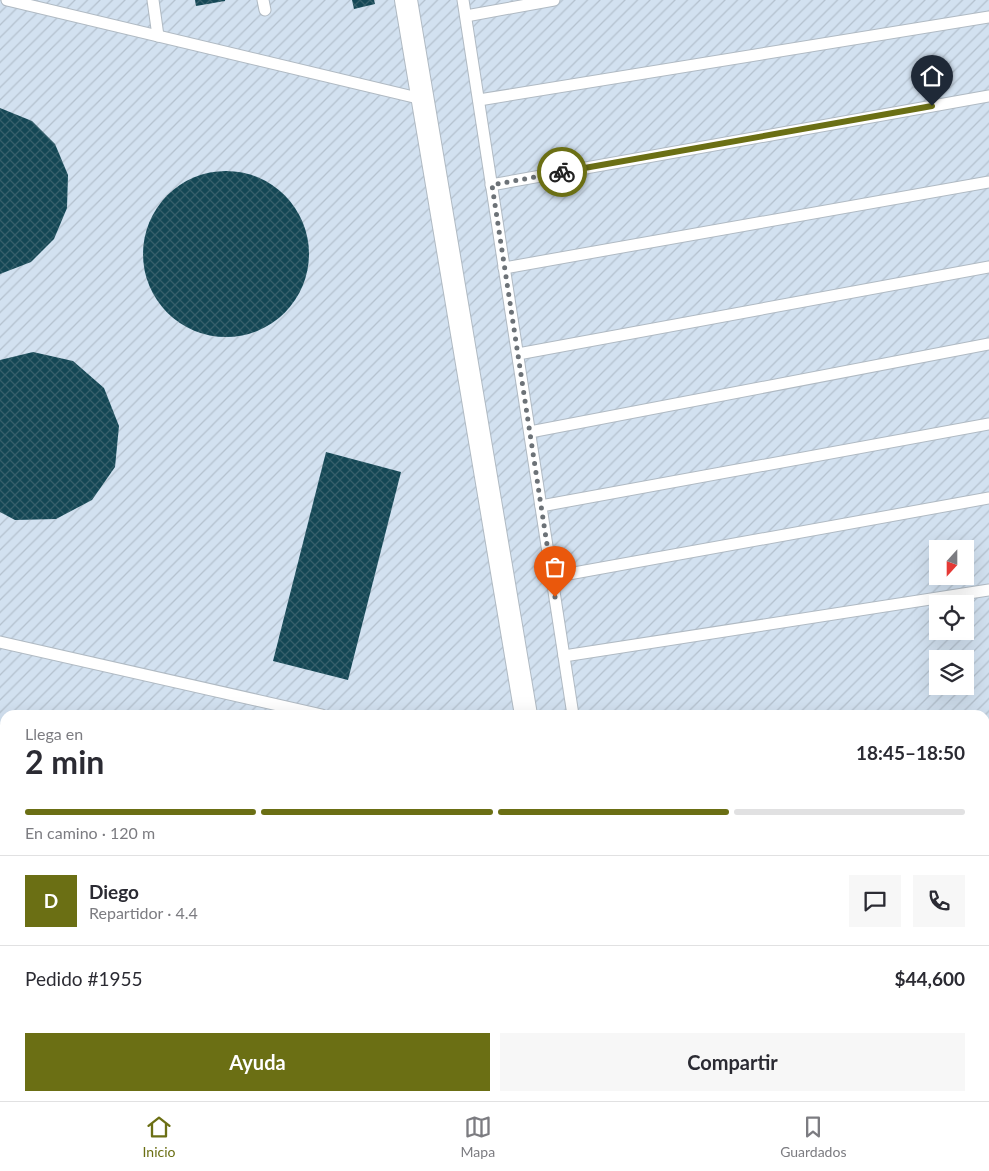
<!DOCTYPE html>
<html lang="es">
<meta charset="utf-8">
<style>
:root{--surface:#fff;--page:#f7f7f7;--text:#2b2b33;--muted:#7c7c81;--line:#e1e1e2;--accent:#6b6f14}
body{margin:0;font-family:Lato,sans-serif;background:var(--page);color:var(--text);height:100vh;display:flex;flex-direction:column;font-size:19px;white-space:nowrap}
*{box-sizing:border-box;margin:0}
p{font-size:16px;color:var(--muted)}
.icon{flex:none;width:28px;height:28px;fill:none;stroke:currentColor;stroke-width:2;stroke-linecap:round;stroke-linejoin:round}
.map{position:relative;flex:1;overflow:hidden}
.side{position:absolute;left:0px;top:710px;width:990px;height:391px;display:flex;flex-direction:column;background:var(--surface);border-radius:15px 15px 0 0;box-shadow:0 5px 20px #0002}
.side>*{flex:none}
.needle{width:32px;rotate:201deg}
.fabs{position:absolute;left:929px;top:540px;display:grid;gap:10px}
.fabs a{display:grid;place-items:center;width:45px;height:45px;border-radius:0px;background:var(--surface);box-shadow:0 5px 20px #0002;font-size:25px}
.pin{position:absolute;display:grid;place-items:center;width:42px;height:42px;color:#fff;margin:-51px -21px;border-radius:50% 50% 50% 0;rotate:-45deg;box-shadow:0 0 5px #0007}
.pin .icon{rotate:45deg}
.courier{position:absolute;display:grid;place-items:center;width:50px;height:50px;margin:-25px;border:4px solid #6b6f14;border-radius:50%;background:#fff;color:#222;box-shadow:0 1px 6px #0007}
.overview em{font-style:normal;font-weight:700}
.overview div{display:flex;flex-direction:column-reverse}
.overview{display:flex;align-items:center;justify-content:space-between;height:85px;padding:0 25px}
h1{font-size:32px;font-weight:700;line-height:38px}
.bar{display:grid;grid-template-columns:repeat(4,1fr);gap:8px 5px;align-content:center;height:60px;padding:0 25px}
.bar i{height:6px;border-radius:4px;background:var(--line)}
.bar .on{background:var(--accent)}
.bar p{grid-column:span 4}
.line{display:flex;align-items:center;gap:12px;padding:0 25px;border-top:1px solid var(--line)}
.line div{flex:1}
.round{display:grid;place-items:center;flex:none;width:52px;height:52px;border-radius:0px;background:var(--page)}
.primary-button{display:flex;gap:10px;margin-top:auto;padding:10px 25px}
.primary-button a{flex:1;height:58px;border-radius:0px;background:var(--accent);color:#fff;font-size:20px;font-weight:700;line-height:58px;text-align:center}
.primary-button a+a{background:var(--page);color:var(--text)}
.menu{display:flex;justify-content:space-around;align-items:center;height:70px;border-top:1px solid var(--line);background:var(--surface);font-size:14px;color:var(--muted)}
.menu a{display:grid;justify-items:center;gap:2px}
.menu .on{color:var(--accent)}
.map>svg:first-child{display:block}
</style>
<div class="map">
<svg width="989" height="1101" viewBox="0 0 989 1101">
<defs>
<pattern id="industrial-furrows" width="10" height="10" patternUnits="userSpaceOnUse" patternTransform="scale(1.25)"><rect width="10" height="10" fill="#d2e1f0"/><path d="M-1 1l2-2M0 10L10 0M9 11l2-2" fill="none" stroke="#b4c1ce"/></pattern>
<pattern id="building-cross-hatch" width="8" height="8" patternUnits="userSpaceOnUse" patternTransform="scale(1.25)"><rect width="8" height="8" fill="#144755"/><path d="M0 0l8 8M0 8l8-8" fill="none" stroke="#365f6b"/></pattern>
</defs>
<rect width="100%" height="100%" fill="#e3edf6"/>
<!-- industrial -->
<path fill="url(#industrial-furrows)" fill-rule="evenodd" d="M0,0H989V1101H0ZM938,549H965V576H938ZM938,604H965V631H938ZM938,659H965V686H938ZM5,715H985V1096H5Z"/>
<!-- building -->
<g fill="url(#building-cross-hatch)">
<polygon points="195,0 225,0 225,1 196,6"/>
<polygon points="352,0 374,0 375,4 354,9"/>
<polygon points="0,108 32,121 55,144 68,175 67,208 54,239 31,262 0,274"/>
<circle cx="226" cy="254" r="83"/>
<polygon points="33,352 73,361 104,388 119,426 115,467 92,500 56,519 15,520 0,512 0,360"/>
<polygon points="326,452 401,472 348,680 273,661"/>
<polygon points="201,1096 203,1101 58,1101 60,1096"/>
</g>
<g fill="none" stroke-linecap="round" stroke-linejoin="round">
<defs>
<g id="service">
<polyline points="7,0 422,99"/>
<polyline points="153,0 158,36"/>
<polyline points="263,0 265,10"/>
<polyline points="463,0 573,715"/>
<polyline points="466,16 554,0"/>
<polyline points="479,100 989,17"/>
<polyline points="491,185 989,96"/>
<polyline points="504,268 989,182"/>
<polyline points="518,354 989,267"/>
<polyline points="530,432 989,344"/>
<polyline points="541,506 989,424"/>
<polyline points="552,577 989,498"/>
<polyline points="0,642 322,715"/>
<polyline points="564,656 989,590"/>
<polyline points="985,771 989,770"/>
<polyline points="985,933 989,932"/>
<polyline points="985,1085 989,1084"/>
<polyline points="632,1096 632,1101"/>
<polyline points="885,1101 914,1096"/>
</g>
<g id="minor">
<polyline points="406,0 526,715"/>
<polyline points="591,1096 592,1101"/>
</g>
</defs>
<!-- service casing -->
<use href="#service" stroke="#b0bac3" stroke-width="13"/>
<!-- minor casing -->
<use href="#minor" stroke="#b0bac3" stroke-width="24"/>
<!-- service -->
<use href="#service" stroke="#fff" stroke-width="11"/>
<!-- minor -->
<use href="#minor" stroke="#fff" stroke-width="22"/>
</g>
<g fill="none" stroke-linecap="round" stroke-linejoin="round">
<!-- done -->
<polyline stroke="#6c7277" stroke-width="5" stroke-dasharray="0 9" points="555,597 492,185 562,172"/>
<!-- route -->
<polyline stroke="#6b6f14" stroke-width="6" points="562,172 932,106"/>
</g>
</svg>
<div class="fabs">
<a><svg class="needle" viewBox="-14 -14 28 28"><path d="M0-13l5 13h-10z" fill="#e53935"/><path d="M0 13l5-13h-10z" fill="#7c7c81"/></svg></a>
<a><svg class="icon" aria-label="locate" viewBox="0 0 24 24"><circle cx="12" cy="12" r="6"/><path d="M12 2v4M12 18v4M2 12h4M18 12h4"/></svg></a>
<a><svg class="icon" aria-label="layers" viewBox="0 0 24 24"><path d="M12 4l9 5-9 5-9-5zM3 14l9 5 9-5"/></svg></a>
</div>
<div class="pin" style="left:555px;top:597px;background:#ea580c"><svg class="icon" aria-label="bag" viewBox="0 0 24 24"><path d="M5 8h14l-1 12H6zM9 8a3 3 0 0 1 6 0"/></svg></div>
<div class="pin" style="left:932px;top:106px;background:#1f2937"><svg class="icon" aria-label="home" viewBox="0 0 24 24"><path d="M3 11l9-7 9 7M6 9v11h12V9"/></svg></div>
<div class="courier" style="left:562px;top:172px"><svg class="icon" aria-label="bike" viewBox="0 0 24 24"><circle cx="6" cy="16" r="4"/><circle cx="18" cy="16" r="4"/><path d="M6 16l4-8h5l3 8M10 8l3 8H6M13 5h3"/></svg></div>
<section class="side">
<div class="overview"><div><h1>2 min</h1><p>Llega en</p></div><em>18:45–18:50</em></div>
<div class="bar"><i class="on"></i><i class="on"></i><i class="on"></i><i></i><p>En camino · 120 m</p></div>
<div class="line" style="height:90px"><b class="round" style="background:var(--accent);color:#fff">D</b><div><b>Diego</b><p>Repartidor · 4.4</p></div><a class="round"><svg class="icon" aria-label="chat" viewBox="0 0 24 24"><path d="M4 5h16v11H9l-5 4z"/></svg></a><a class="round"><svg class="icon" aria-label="phone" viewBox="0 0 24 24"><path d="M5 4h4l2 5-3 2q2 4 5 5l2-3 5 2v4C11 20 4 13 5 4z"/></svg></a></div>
<div class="line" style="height:65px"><div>Pedido #1955</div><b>$44,600</b></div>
<div class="primary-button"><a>Ayuda</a><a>Compartir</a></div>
</section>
</div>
<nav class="menu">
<a class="on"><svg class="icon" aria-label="home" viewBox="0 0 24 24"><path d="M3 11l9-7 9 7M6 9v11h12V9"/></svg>Inicio</a>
<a><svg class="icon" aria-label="map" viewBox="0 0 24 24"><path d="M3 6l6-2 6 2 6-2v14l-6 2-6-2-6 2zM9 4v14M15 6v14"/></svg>Mapa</a>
<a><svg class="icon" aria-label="saved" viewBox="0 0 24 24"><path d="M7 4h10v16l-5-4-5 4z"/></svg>Guardados</a>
</nav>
